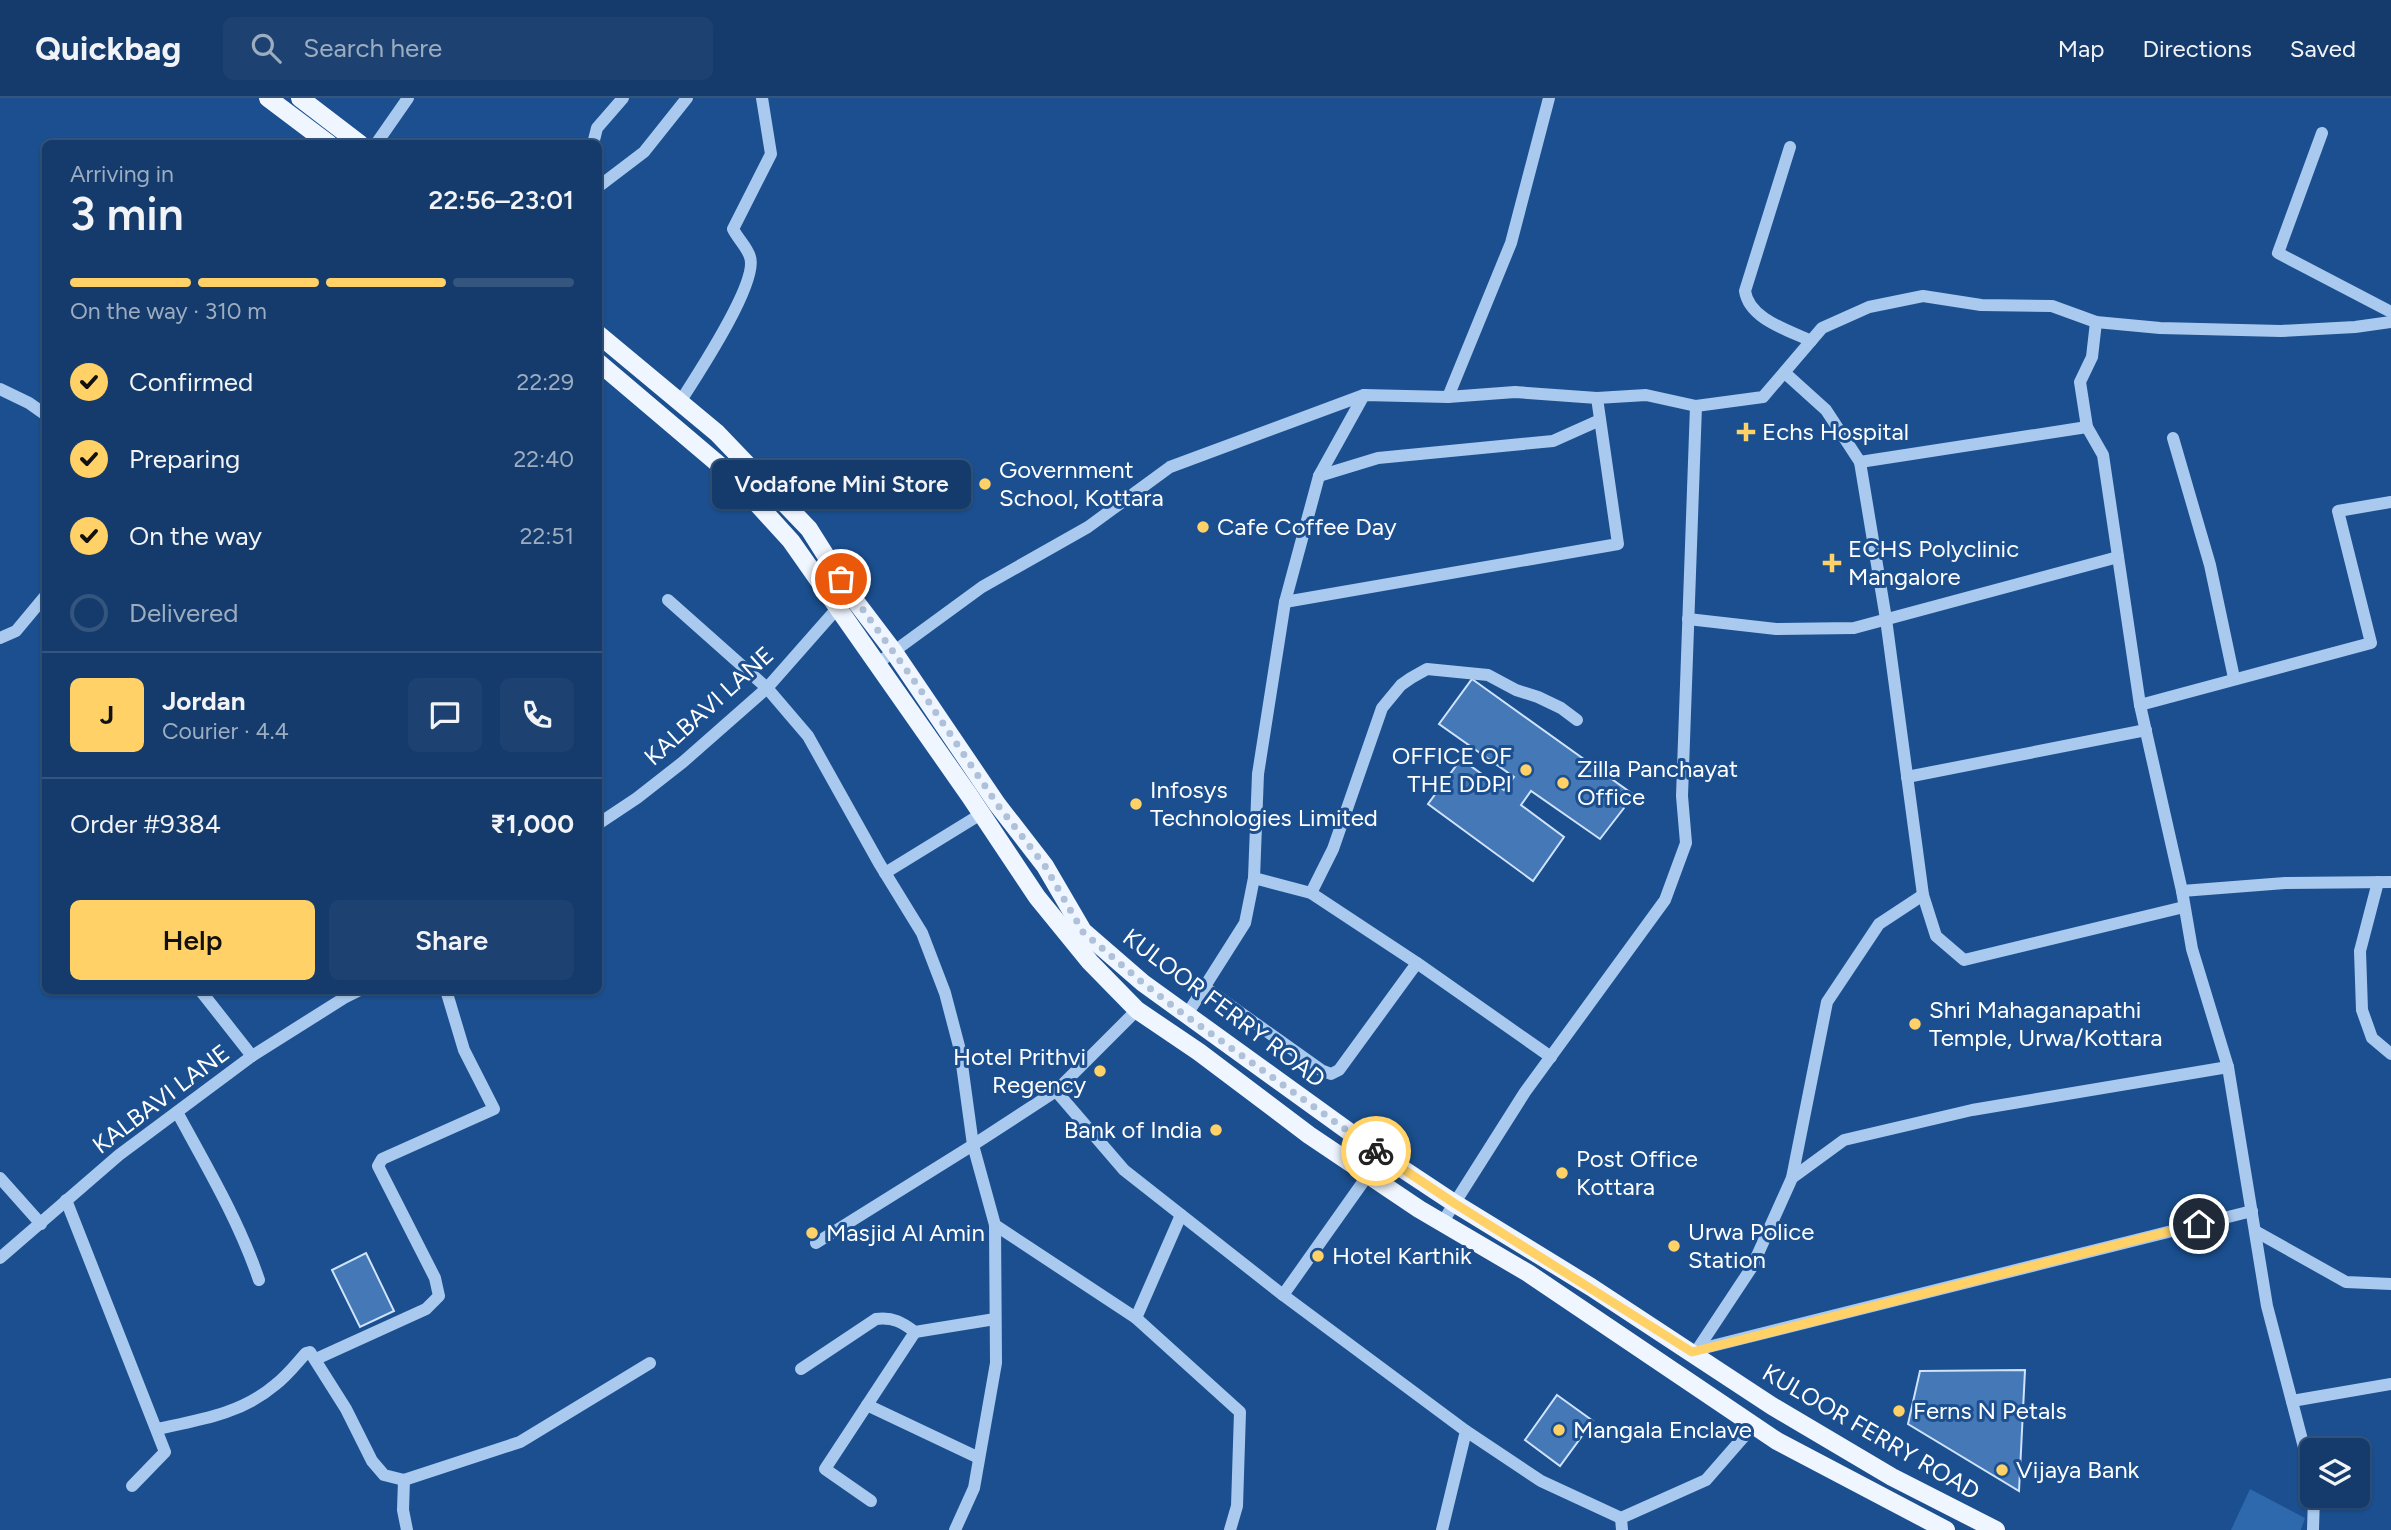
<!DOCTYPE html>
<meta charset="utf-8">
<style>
:root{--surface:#143b6b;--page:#1d4271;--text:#f1f3f6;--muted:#9dadc1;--line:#33557e;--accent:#ffd166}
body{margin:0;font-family:Figtree,sans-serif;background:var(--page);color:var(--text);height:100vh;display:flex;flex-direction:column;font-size:26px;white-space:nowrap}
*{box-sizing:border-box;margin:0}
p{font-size:23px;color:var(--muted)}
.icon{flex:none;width:38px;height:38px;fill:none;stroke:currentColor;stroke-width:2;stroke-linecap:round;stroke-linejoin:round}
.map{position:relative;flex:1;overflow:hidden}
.details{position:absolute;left:42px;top:42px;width:560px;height:854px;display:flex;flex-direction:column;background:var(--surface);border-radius:10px;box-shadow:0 2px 5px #0004,0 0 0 2px var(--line)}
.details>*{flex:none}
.fabs{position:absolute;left:2300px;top:1340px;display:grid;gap:14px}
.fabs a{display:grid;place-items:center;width:70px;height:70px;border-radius:10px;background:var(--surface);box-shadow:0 2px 5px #0004,0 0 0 2px var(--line);font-size:35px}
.pin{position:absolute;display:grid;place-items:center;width:60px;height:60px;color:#fff;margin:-30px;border:4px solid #fff;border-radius:50%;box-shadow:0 2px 7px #0007}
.courier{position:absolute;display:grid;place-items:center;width:70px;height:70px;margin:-35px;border:5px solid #ffd166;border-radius:50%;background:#fff;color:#222;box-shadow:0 2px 9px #0007}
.bubble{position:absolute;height:49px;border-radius:10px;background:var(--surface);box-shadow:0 2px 5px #0004,0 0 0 2px var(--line);font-size:23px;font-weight:600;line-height:49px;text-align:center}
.overview em{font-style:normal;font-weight:600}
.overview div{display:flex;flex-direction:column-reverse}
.overview{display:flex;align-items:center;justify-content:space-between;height:119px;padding:0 28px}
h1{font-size:46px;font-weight:600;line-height:52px}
.bar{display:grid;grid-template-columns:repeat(4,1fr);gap:10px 7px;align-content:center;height:84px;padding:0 28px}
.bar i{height:9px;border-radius:5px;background:var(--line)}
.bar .active{background:var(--accent)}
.bar p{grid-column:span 4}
.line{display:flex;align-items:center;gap:18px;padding:0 28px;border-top:2px solid var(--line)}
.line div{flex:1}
.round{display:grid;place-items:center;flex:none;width:74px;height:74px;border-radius:10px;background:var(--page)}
ol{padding:0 28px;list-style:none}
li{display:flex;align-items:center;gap:21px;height:77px}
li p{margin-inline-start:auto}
li .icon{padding:7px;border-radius:50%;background:var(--accent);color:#111;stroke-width:4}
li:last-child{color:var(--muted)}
li i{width:38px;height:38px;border:4px solid var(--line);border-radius:50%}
.cta{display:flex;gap:14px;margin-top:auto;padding:14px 28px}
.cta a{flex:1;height:80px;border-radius:10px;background:var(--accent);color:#111;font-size:28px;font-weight:600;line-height:80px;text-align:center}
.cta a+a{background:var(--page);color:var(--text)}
header{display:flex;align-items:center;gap:42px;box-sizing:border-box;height:98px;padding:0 35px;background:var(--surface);border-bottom:2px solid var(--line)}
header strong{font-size:33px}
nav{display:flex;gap:38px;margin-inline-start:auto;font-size:24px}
.search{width:490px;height:63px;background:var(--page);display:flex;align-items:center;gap:18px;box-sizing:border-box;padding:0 24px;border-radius:10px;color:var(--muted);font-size:26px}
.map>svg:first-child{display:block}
</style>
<header>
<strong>Quickbag</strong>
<div class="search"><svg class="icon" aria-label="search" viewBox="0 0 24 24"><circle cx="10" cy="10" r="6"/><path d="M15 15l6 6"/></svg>Search here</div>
<nav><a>Map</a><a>Directions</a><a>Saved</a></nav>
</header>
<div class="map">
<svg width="2391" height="1432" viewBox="0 0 2391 1432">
<rect width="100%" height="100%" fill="#1b4f8f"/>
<!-- green -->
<polygon fill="#2e69ad" points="2250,1391 2305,1420 2301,1432 2231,1432"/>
<!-- building -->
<g fill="#4478b7" stroke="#cfe3fa" stroke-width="2">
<polygon points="1472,581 1634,697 1600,741 1531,693 1521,707 1564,739 1533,783 1428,706 1461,661 1504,692 1514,679 1439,626"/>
<polygon points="366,1155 394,1213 360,1229 332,1172"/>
<polygon points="2025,1272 2019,1393 1908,1326 1920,1273"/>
<polygon points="1557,1297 1593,1323 1560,1368 1525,1342"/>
</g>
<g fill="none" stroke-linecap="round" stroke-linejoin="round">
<!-- minor -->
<g stroke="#a9c9ee" stroke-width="12">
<polyline points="2322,35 2278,155 2391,214"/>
<polyline points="376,46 408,0"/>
<polyline points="593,46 597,30 623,0"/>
<path d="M1790,49L1745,193C1749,221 1788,232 1811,243"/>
<polyline points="598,89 644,54 687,0"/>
<polyline points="2096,224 2092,259 2080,284 2087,329 2103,357 2140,607 2182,793 2192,851 2228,969 2267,1208 2312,1380"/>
<polyline points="1785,275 1826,312 1860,364 1886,521 1923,797 1936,838 1964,862 2184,809"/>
<polyline points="0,291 29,305 46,317"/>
<polyline points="1448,299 1511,145 1549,0"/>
<path d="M680,304C696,279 759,184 750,159C747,149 738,141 733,131L771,56L762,0"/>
<polyline points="2173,340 2210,467 2234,580"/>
<polyline points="1860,364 2087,329"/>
<polyline points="1319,378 1378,360 1553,343 1600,322"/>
<polyline points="668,502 767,590 808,638 879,765 922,835 945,895 960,952 973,1047 816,1145"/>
<polyline points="1285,504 1618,446 1597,300"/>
<polyline points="1688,521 1776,531 1854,530 2118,459"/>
<polyline points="0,540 16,533 46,497"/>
<polyline points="878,565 982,489 1088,429 1170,369 1364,297 1448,299 1515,294 1597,300 1646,297 1696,308 1763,299 1822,230 1869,209 1923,198 1981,207 2052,208 2096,224 2160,230 2281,233 2355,229 2391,224"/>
<polyline points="2140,607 2371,545 2338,413 2391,404"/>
<polyline points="1907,679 2146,632"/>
<polyline points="598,726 637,700 683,664 767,590 841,506"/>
<polyline points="885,775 981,716"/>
<polyline points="1254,780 1311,795 1417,865 1551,959"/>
<polyline points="2378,784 2360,853 2362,912 2372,940 2391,956"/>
<polyline points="2182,793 2285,785 2391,784"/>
<polyline points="1311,795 1333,751 1382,610 1401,587 1411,580 1427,571 1488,577 1516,592 1538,599 1561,610 1577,622"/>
<polyline points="1203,888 1321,972 1331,976 1339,972 1417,865"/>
<polyline points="200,892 252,958"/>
<polyline points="1137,912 1056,993 973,1047 995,1127 1136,1220 1181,1117"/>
<polyline points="1186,918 1245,825 1254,780 1258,676 1285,504 1319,378 1364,297"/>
<polyline points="1056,993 1124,1072 1283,1197 1368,1077"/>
<path d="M177,1014C207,1069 239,1123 259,1182"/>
<polyline points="0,1080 41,1126"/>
<polyline points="1792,1080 1827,904 1879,826 1923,797"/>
<polyline points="66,1102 165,1354 132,1388"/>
<polyline points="1442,1125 1525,994 1665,802 1686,745 1682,698 1696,308"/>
<polyline points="2255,1133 2346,1184 2391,1186"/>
<polyline points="0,1160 119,1057 252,958 344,900 360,892"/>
<polyline points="1283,1197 1466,1333 1442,1432"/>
<polyline points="1136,1220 1240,1314 1237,1408 1230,1432"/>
<polyline points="1696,1252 2252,1113"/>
<polyline points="1697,1252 1752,1169 1792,1080 1844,1042 1972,1012 2228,969"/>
<polyline points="316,1261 426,1211 439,1198 435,1180 378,1068 382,1061 494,1011 464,952 446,892"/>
<path d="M801,1271L876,1221C893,1219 902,1224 915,1234L995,1221"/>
<polyline points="2292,1303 2391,1286"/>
<polyline points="867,1307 979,1360"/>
<path d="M157,1331C199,1322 241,1316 275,1287C287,1278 296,1266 306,1255L310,1254L346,1311L372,1363L384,1377L404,1382L520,1344L650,1265"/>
<polyline points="1466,1333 1541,1383 1621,1420"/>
<polyline points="404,1382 403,1412 407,1432"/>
<polyline points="871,1403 825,1371 915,1234"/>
<polyline points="955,1432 974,1390 996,1265 995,1127"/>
<polyline points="1622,1432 1621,1420 1706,1382 1754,1327"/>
<polyline points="2313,1432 2314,1398"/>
</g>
<!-- major -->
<g stroke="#f0f6ff" stroke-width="18">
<polyline points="268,0 329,46"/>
<polyline points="300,0 360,46"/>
<polyline points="598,236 717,335 809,431 850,496 894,554 997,706 1045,768 1083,833 1143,885 1380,1056 1454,1105 1591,1189 1772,1308 1892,1379 1996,1432"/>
<polyline points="598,264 730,376 791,443 969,697 1037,799 1090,864 1137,912 1199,954 1309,1037 1419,1111 1528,1175 1777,1343 1946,1432"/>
</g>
</g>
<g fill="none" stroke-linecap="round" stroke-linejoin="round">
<!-- done -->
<polyline stroke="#afc1d8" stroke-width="7" stroke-dasharray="0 12.6" points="841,481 920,591 997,706 1045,768 1083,834 1143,885 1182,915 1376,1053"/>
<!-- route -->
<polyline stroke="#ffd166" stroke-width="9" points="1376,1053 1454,1105 1692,1254 2199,1126"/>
</g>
<!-- markers -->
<g fill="#ffd166" stroke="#1b4f8f" stroke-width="2.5">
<path d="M1742.5 323.5h7v7h7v7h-7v7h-7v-7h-7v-7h7z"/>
<circle cx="985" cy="386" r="7"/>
<circle cx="1203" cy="429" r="7"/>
<path d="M1828.5 454.5h7v7h7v7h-7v7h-7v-7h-7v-7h7z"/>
<circle cx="1526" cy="672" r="7"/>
<circle cx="1563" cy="685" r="7"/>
<circle cx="1136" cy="706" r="7"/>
<circle cx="1915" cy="926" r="7"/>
<circle cx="1100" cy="973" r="7"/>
<circle cx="1216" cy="1032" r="7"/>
<circle cx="1562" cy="1075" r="7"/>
<circle cx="812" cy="1135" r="7"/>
<circle cx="1674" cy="1148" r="7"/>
<circle cx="1318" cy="1158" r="7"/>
<circle cx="1899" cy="1313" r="7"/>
<circle cx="1559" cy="1332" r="7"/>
<circle cx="2002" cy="1372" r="7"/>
</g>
<g text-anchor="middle" stroke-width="6" stroke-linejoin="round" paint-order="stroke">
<!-- poi labels -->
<g font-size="24" fill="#fff" stroke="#1b4f8f" text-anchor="start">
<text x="1762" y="342">Echs Hospital</text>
<text x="999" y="380">Government<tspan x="999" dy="28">School, Kottara</tspan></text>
<text x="1217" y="437">Cafe Coffee Day</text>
<text x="1848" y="459">ECHS Polyclinic<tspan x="1848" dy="28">Mangalore</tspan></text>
<text x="1512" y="666" text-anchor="end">OFFICE OF<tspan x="1512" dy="28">THE DDPI</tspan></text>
<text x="1577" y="679">Zilla Panchayat<tspan x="1577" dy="28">Office</tspan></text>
<text x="1150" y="700">Infosys<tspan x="1150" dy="28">Technologies Limited</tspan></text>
<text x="1929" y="920">Shri Mahaganapathi<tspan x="1929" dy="28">Temple, Urwa/Kottara</tspan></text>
<text x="1086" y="967" text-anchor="end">Hotel Prithvi<tspan x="1086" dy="28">Regency</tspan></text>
<text x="1202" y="1040" text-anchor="end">Bank of India</text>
<text x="1576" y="1069">Post Office<tspan x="1576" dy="28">Kottara</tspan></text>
<text x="1688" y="1142">Urwa Police<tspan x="1688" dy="28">Station</tspan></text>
<text x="826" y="1143">Masjid Al Amin</text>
<text x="1332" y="1166">Hotel Karthik</text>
<text x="1913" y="1321">Ferns N Petals</text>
<text x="1573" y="1340">Mangala Enclave</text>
<text x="2016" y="1380">Vijaya Bank</text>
</g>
<!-- street labels -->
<g font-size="24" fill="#fff" stroke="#1b4f8f">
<text transform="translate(709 608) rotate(-42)" y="8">KALBAVI LANE</text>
<text transform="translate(1224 910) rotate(37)" y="8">KULOOR FERRY ROAD</text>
<text transform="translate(161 1001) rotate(-37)" y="8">KALBAVI LANE</text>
<text transform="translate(1871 1334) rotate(30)" y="8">KULOOR FERRY ROAD</text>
</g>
</g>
</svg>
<div class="fabs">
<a><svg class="icon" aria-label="layers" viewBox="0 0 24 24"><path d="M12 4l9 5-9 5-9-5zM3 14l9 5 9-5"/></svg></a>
</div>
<div class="pin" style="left:841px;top:481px;background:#ea580c"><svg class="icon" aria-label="bag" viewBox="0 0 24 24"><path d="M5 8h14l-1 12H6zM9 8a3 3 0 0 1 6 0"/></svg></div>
<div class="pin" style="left:2199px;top:1126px;background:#1f2937"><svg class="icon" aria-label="home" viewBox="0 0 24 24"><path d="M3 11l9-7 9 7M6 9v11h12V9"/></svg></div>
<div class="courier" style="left:1376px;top:1053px"><svg class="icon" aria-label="bike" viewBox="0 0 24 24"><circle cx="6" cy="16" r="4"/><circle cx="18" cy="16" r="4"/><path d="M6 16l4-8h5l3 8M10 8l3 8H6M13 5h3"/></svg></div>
<div class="bubble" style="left:712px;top:362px;width:259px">Vodafone Mini Store</div>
<section class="details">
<div class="overview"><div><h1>3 min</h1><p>Arriving in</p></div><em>22:56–23:01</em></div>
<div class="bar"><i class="active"></i><i class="active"></i><i class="active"></i><i></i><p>On the way · 310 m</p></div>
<ol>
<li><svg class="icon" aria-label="check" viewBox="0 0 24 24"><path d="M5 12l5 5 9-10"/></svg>Confirmed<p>22:29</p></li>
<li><svg class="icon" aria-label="check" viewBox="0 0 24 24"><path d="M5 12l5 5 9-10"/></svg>Preparing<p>22:40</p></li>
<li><svg class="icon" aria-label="check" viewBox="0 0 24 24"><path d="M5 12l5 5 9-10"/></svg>On the way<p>22:51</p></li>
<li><i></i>Delivered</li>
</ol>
<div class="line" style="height:126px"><b class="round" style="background:var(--accent);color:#111">J</b><div><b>Jordan</b><p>Courier · 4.4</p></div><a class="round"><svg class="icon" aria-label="chat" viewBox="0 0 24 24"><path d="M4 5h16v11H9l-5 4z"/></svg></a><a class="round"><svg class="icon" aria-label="phone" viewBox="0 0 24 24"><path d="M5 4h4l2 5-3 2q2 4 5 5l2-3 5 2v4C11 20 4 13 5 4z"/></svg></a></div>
<div class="line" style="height:91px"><div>Order #9384</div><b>₹1,000</b></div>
<div class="cta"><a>Help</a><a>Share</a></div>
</section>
</div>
